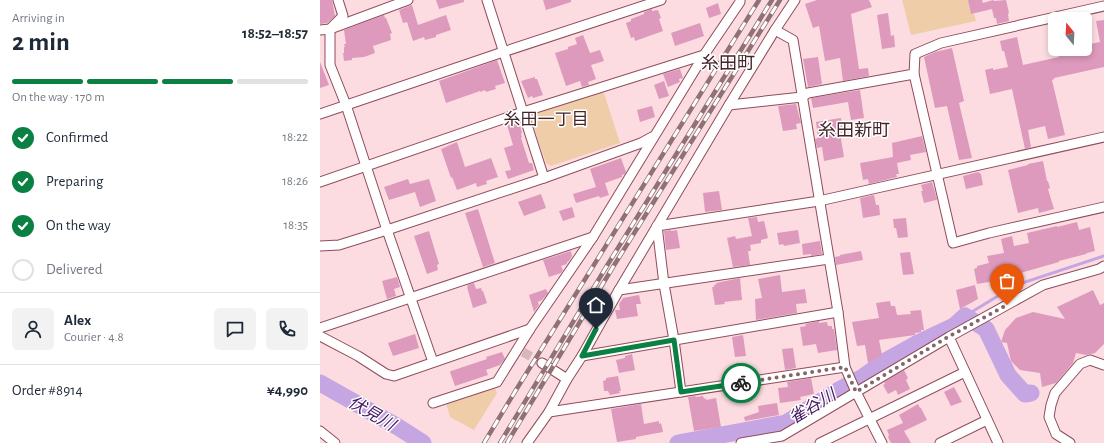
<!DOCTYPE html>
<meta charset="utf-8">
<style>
:root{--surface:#fff;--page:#f2f2f3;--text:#1f2937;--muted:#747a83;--line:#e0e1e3;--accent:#0b8043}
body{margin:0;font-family:"Alegreya Sans","Noto Sans JP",sans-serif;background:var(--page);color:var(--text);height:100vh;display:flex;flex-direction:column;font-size:15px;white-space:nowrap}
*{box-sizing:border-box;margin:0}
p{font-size:13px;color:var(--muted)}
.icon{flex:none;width:22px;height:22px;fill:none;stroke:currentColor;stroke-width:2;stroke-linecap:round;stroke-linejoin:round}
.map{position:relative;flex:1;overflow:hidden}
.details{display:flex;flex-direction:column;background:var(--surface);width:320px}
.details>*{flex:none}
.needle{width:26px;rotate:342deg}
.buttons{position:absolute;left:728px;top:12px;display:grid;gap:8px}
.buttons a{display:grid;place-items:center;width:44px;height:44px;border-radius:6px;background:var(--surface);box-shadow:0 2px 6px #0003;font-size:20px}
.pin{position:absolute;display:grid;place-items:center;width:34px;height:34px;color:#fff;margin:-41px -17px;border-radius:50% 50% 50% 0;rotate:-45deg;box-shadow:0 0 4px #0007}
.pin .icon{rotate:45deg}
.courier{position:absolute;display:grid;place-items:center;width:40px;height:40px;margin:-20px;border:3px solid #0b8043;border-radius:50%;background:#fff;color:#222;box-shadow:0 1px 5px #0007}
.headline em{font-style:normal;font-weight:700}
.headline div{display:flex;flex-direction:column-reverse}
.headline{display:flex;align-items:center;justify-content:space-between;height:68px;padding:0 12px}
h1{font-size:26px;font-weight:700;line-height:30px}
.bar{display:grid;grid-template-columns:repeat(4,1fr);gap:6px 4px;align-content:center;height:48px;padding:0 12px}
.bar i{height:5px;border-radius:3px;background:var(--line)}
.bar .current{background:var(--accent)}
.bar p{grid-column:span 4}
.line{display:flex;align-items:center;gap:10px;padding:0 12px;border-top:1px solid var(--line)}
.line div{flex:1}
.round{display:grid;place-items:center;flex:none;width:42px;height:42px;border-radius:6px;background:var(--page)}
ol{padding:0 12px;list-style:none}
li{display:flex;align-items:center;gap:12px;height:44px}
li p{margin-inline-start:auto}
li .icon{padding:4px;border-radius:50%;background:var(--accent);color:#fff;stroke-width:4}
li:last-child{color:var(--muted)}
li i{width:22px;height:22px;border:2px solid var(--line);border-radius:50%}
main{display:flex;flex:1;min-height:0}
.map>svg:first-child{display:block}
</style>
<main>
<section class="details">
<div class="headline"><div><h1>2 min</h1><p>Arriving in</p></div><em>18:52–18:57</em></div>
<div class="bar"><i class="current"></i><i class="current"></i><i class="current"></i><i></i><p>On the way · 170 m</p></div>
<ol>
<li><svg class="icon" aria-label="check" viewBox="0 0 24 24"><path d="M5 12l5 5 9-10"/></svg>Confirmed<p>18:22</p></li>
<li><svg class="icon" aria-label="check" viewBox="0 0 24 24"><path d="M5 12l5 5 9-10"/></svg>Preparing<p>18:26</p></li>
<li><svg class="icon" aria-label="check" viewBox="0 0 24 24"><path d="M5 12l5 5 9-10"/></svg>On the way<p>18:35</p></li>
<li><i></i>Delivered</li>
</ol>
<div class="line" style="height:72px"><a class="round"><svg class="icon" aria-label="person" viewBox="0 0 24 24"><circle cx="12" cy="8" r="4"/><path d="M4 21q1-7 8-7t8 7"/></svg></a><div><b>Alex</b><p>Courier · 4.8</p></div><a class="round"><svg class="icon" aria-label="chat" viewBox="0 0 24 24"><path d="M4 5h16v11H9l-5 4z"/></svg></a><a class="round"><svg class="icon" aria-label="phone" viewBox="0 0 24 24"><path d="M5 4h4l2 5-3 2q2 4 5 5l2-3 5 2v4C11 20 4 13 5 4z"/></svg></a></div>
<div class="line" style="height:52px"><div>Order #8914</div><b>¥4,990</b></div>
</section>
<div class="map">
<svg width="784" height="443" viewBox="0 0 784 443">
<rect width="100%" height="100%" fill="#fcdce1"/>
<!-- green -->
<g fill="#efcda9">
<polygon points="582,0 650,0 656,21 591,35"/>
<polygon points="283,90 300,143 231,166 226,163 211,119 213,115"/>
<polygon points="174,386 177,393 154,430 130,417 126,403"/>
</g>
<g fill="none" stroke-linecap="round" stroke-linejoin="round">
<!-- stream -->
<polyline stroke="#c5a6e3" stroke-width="3" points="645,316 696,285 784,256"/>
<!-- river -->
<g stroke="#c5a6e3" stroke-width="17">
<polyline points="0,383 78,427 103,443"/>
<polyline points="358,443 466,423 519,390 543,377 564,362 598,343 634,326 645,316 666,329 688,375 705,394 711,393"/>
</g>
</g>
<!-- building -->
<g fill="#dd9abc">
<polygon points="0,0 12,0 15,16 7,23 0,24"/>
<polygon points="116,0 144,0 144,2 119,9"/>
<polygon points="223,0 251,0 251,2 226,10"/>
<polygon points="497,0 549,0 552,7 531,14 539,69 548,68 549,76 523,81 520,58 505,61 499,26 493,28 485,4"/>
<polygon points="648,0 662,0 663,3 673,0 674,1 686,0 689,13 688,14 689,21 677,24 676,18 674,18 672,9 651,14"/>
<polygon points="398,3 401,14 389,18 386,8"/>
<polygon points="92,5 98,25 126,15 131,30 116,35 116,37 105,40 104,37 93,41 87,22 83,23 79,10"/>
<polygon points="332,9 332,11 338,10 341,18 339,19 343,31 315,41 314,37 311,38 306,23 311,21 311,19 324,14 324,12"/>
<polygon points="568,13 571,36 574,35 575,47 562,49 557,15"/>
<polygon points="64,15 65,18 66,18 72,33 70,34 71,40 53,46 55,53 44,57 32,58 32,60 24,61 23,53 24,53 24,47 25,47 24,44 26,44 24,30"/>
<polygon points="784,20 784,67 734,78 734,79 732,80 745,135 728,139 725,126 708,130 711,147 705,149 692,89 670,94 665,70 673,68 673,70 688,67 684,51 682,51 680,41 697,37 703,65 739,57 737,52 748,49 765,49 765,45 780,42 776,21"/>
<polygon points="380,23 384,36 355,46 351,33"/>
<polygon points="263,35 270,53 280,50 284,61 271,65 276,79 268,82 269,85 262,87 260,81 246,86 235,53 248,49 248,47 257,44 255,38"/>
<polygon points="632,48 644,101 639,103 652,158 639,160 627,106 615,108 604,57 615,52"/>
<polygon points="498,57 502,84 488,87 483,59"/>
<polygon points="177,60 185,83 175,86 176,89 166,92 165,90 160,92 160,91 126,103 119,81"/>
<polygon points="0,62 9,85 0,88"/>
<polygon points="360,69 363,78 359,79 360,82 348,87 343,74"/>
<polygon points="215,77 215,79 217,79 223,95 213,98 212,96 208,98 201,81"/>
<polygon points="344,81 349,96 339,99 334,85"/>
<polygon points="540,90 544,118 531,120 528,102 493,108 491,98"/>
<polygon points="476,104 481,123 476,124 477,129 463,131 458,106"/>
<polygon points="332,106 335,117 320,122 317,110"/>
<polygon points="521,118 523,132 520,133 524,157 504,161 502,147 497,148 495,139 498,138 496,122"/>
<polygon points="199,121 202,133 201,134 202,137 201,138 209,163 212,163 214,170 188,179 185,171 191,170 184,148 193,145 187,125"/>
<polygon points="602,136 606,152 590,155 591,160 577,163 579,174 576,174 577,177 549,184 548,179 543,180 540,163 573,157 572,143"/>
<polygon points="137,142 145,167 171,158 178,177 166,181 167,184 157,187 156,183 137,190 132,177 131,178 121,149"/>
<polygon points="301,158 306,172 305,174 302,175 302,177 285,183 289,195 280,198 279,196 256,203 253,194 276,187 270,169"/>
<polygon points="723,161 727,181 728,181 730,188 728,189 734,209 719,213 718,208 698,213 688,170 708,165 708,164"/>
<polygon points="658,172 661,174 663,185 646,189 643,176"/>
<polygon points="88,179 90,184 109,179 116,201 100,207 95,192 69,200 64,187"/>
<polygon points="612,182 617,199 616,200 604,203 601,191 603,191 601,185"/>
<polygon points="399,191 402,210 385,212 383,193"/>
<polygon points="221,194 226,208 204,216 198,202"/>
<polygon points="554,195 556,205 559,205 560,215 543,218 540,198"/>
<polygon points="252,207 255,217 243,221 239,211"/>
<polygon points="158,209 175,263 163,267 145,213"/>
<polygon points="437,217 438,222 444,221 448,238 441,240 441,243 430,245 431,251 428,251 430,265 413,267 407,238 415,236 416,239 432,236 428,218"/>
<polygon points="586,218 588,237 578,238 576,228 574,228 573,219"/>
<polygon points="757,222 759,230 770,227 775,251 767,253 766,254 739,261 739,262 686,277 687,279 657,284 654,269 657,268 657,266 669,263 667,256 684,253 681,239 692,236 694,246 709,243 707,233 737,226 737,227"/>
<polygon points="351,230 351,231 357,230 360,248 346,250 344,231"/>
<polygon points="478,230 480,243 464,246 463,244 459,245 457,233"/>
<polygon points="109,231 119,264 117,265 118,270 107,274 94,236"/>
<polygon points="500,241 502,254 491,256 491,254 483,255 482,244"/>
<polygon points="251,251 252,256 249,261 247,262 247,264 241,266 243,270 241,273 229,277 223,260"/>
<polygon points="541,251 543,260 516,265 515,257 520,256 520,255"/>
<polygon points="590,252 594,274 583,275 580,253"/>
<polygon points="460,275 462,292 485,289 487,303 476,304 477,313 436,320 435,299 442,298 438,279"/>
<polygon points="77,277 80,287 74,289 76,296 67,299 62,281"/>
<polygon points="420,278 422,300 404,302 405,304 395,305 392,287 394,287 394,285 397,284 396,283"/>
<polygon points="154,283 156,289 161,288 162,291 163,291 167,303 153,308 147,287 148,287 147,285"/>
<polygon points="655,285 658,299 640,309 636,290"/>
<polygon points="226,289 228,293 222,300 218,302 219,305 214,312 209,295"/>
<polygon points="773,290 780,305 784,303 784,344 775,353 766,355 756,353 753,363 736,383 722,387 720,373 700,370 691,361 687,343 681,342 685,330 696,318 713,312 745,319 737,307"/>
<polygon points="319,295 321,304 316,304 318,316 297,319 295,310 300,310 299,304 303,298"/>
<polygon points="570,301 571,306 575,306 577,315 591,314 590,311 601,310 604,330 601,330 601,332 595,333 595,335 559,340 562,355 548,363 545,345 537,346 532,322 559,318 556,303"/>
<polygon points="499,321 499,323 507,322 508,326 512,326 512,329 514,329 517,350 498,353 496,344 483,346 480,327 486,326 485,324"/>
<polygon points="95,334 99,348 73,356 68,343"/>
<polygon points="423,335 426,356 415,357 412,337"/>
<polygon points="473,348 476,368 465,370 462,349"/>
<polygon points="182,352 185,359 180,365 166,370 168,375 135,386 130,372 131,371 167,359 166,357"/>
<polygon points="312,354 315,370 299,373 296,360 305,358 305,356"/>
<polygon points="584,370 588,378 586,380 590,389 578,395 576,390 568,394 563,385 565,384 564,382"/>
<polygon points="298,376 301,391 299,391 300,393 290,395 288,391 284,391 283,381 286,380 286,378"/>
<polygon points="491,378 494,394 480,397 481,400 460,403 458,388 468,387 467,382"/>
<polygon points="634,387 642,402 631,406 624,392"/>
<polygon points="375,396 376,397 383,396 384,399 386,398 386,400 396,398 401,427 374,431 368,397"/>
<polygon points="457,403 459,415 425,421 424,417 439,412 438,406"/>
<polygon points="321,404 324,424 339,421 339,424 341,423 343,432 316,437 316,439 297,442 291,409"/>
<polygon points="598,404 600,408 601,408 607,420 584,431 591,443 571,443 568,437 569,435 567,430 583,423 579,415"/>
</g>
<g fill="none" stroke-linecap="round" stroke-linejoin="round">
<!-- minor-tunnel -->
<polyline stroke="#d7b7bc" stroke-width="9" stroke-dasharray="9 4.5" stroke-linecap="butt" points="203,352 222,363"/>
<defs>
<g id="minor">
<polyline points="18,0 23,16 10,29 10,65 26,105 67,230 113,362"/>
<polyline points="167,0 224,178 321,143 332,137"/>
<polyline points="0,30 10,29 88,0"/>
<polyline points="455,30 473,40 518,312 525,367 536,392 562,443"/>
<polyline points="594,74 633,243 669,233 784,207"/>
<polyline points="409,105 482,97 488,93 594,74 595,54 621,43 784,6"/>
<polyline points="0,114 183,52 341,0"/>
<polyline points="0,182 203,112 384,55"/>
<polyline points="0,246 19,245 67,230 224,178"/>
<polyline points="299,290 509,259"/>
<polyline points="0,328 273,237"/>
<polyline points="0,336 38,356 66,374 74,376 210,329"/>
<polyline points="629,337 678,443"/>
<polyline points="262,356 518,312"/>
<polyline points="222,363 247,379"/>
<polyline points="361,392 354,340 344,284 337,226 499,201 784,137"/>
<polyline points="113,403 177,382 210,329 273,237 384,55 420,2 420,0"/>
<polyline points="229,412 525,367"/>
<polyline points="0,431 15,443"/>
<polyline points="207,443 229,412 247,379 262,356 299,290 409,105 455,30 475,0"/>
<polyline points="421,443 462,436 629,337 723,285 779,269 784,266"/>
<polyline points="500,443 645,372"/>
<polyline points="620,443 667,420"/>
<polyline points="750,443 736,434 729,417 731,405 735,393 760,364 770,360 784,365"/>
</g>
</defs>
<!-- minor casing -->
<use href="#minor" stroke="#8f4d5b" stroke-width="11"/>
<!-- minor -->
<use href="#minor" stroke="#fff" stroke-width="9"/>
<defs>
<g id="rail">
<polyline points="164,443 196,390 439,0"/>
<polyline points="180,443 288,264 452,0"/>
<polyline points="187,443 293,267 460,0"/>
</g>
</defs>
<!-- rail casing -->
<use href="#rail" stroke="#8f7176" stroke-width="4.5"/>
<!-- rail -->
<use href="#rail" stroke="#fff" stroke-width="3" stroke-dasharray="9" stroke-linecap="butt"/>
</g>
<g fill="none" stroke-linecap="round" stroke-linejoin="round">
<!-- done -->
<polyline stroke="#83656a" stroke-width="4" stroke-dasharray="0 7.2" points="421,383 525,367 536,392 628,337 687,305"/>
<!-- route -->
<polyline stroke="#0b8043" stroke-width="5" points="276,329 262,356 354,340 361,392 421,383"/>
</g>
<g text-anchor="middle" stroke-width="3" stroke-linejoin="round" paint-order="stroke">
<!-- neighbourhood labels -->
<g font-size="17" fill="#42252a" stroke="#fff">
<text x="226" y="125">糸田一丁目</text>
</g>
<!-- water labels -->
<g font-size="17" font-style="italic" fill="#441b62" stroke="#fff">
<text transform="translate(492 406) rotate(-31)" y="6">雀谷川</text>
<text transform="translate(52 413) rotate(30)" y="6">伏見川</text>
</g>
<!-- quarter labels -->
<g font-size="18" fill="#42252a" stroke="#fff">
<text x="408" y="69">糸田町</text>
<text x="534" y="136">糸田新町</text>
</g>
</g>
</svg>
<div class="buttons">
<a><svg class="needle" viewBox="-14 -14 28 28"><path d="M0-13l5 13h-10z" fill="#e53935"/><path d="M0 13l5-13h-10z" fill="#747a83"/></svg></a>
</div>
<div class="pin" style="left:687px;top:305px;background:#ea580c"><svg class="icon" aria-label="bag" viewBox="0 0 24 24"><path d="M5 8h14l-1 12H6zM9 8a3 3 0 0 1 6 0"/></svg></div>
<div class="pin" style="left:276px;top:329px;background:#1f2937"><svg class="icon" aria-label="home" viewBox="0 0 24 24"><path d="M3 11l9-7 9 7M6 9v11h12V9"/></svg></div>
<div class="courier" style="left:421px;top:383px"><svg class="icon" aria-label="bike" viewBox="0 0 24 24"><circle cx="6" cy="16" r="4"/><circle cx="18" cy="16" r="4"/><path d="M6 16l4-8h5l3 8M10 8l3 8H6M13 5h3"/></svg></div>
</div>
</main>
